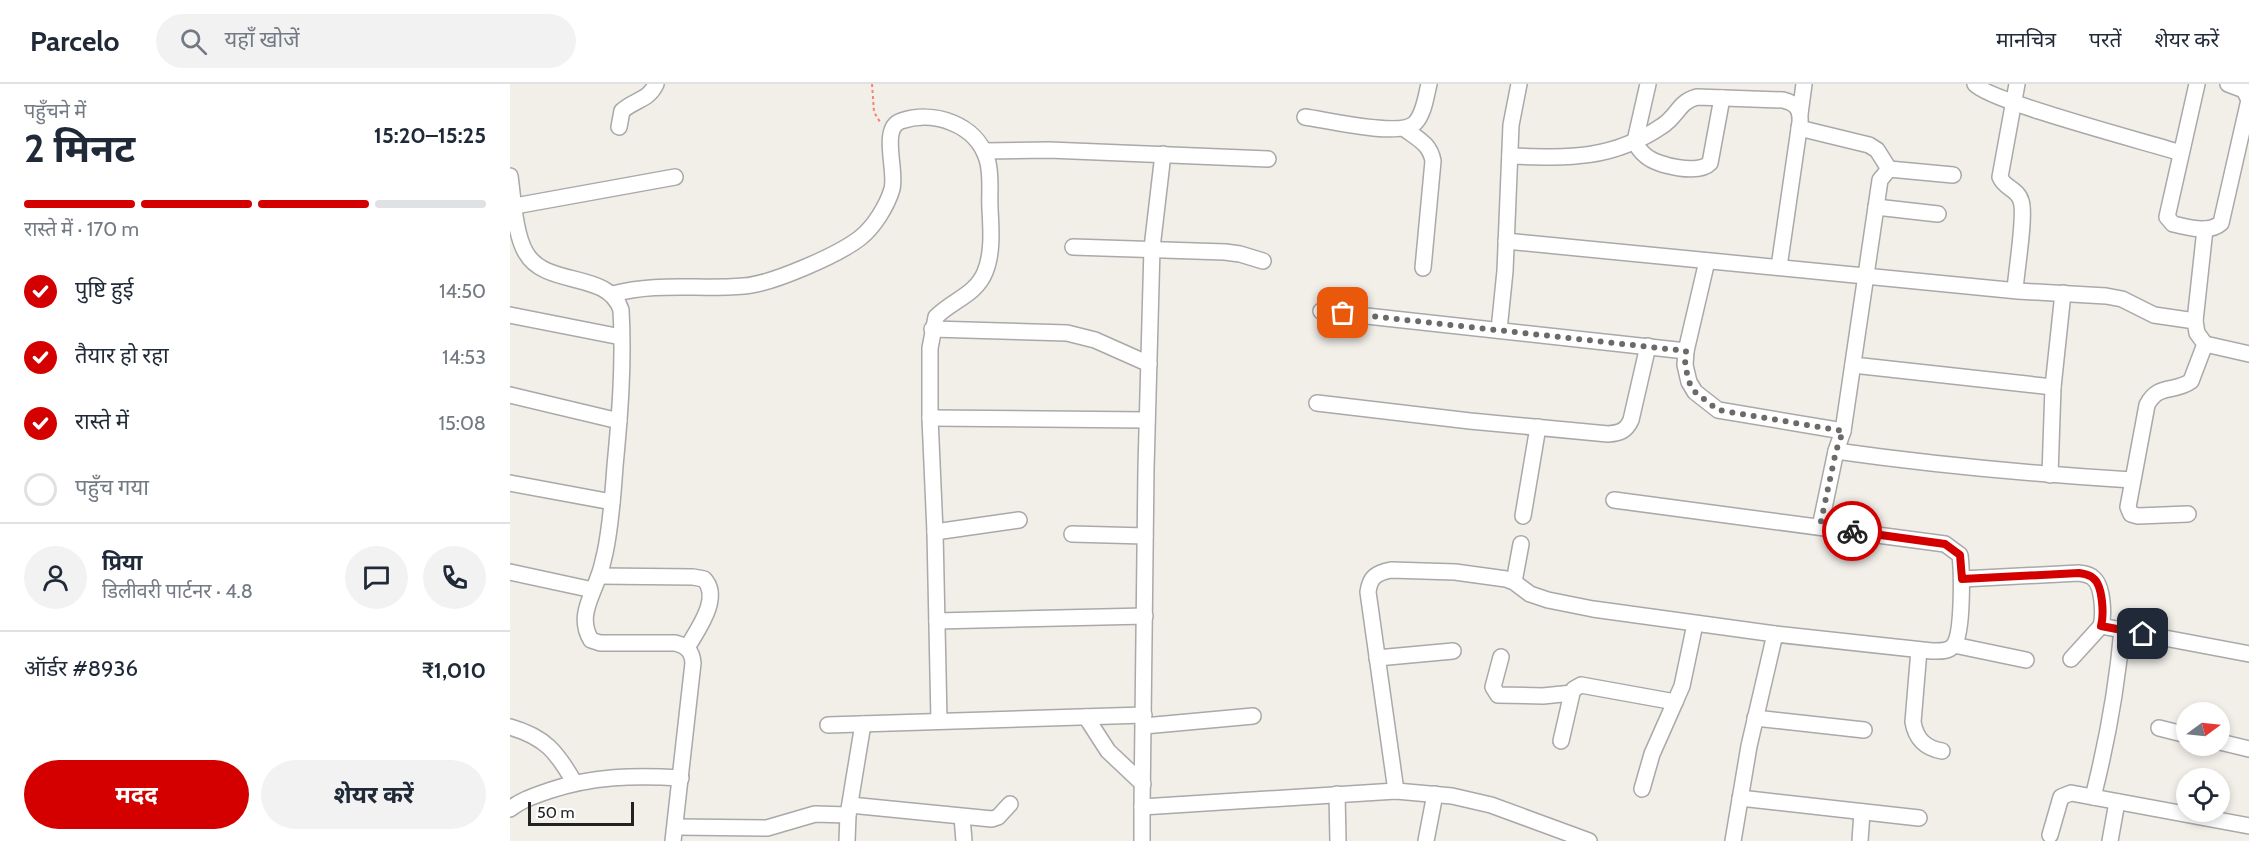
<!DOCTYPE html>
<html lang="hi">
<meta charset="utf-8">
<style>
:root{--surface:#fff;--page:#f2f2f3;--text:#1f2937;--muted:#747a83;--line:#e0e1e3;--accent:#d40000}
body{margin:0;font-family:Cabin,"Noto Sans Devanagari",sans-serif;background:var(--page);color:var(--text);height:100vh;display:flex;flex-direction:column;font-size:22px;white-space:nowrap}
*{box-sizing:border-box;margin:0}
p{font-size:20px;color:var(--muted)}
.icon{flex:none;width:33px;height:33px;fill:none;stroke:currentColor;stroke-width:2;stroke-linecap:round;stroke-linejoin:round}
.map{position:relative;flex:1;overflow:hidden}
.side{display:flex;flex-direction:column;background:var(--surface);width:510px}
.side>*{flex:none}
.needle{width:39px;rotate:75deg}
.controls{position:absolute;left:1666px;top:618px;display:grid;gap:12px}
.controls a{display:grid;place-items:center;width:54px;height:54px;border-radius:50%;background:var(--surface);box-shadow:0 3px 9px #0003;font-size:30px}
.scale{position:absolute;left:18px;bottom:15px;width:106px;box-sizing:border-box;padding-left:6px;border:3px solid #222;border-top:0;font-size:16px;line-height:21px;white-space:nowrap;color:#222;-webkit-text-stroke:4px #fff;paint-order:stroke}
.pin{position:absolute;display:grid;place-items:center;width:51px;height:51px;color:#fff;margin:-26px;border-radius:12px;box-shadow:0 3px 9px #0006}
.courier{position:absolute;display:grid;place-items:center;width:60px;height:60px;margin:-30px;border:4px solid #d40000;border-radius:50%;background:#fff;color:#222;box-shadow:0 2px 8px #0007}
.headline em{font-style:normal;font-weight:700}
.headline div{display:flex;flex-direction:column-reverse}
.headline{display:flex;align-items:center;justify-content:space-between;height:102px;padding:0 24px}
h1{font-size:39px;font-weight:700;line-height:45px}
.bar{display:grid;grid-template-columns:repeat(4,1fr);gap:9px 6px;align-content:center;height:72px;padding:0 24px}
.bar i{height:8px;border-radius:4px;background:var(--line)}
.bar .active{background:var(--accent)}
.bar p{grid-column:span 4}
.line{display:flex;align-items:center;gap:15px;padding:0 24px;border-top:2px solid var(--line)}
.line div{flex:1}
.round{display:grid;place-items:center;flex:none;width:63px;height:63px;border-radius:32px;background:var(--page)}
ol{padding:0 24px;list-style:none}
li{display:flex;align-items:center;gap:18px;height:66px}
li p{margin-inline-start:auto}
li .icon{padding:6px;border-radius:50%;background:var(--accent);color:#fff;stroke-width:4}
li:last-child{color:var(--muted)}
li i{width:33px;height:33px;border:3px solid var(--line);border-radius:50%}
.action{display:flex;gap:12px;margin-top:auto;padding:12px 24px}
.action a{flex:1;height:69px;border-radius:36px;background:var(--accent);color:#fff;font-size:24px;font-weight:700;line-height:69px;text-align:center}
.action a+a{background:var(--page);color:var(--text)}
header{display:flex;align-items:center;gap:36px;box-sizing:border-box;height:84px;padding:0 30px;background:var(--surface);border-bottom:2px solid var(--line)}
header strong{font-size:28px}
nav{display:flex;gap:33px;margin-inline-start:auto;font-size:21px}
.search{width:420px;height:54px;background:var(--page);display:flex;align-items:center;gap:15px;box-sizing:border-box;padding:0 21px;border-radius:33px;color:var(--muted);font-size:22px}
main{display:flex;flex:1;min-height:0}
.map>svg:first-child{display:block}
</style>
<header>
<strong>Parcelo</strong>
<div class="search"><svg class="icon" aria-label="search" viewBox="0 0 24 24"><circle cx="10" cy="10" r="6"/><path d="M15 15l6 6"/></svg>यहाँ खोजें</div>
<nav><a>मानचित्र</a><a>परतें</a><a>शेयर करें</a></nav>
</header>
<main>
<section class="side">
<div class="headline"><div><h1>2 मिनट</h1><p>पहुँचने में</p></div><em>15:20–15:25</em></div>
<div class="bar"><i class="active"></i><i class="active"></i><i class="active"></i><i></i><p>रास्ते में · 170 m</p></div>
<ol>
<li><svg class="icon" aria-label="check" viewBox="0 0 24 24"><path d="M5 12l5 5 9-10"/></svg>पुष्टि हुई<p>14:50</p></li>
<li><svg class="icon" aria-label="check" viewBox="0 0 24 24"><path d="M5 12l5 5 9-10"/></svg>तैयार हो रहा<p>14:53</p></li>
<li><svg class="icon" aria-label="check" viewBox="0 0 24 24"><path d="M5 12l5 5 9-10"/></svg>रास्ते में<p>15:08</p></li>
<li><i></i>पहुँच गया</li>
</ol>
<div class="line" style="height:108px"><a class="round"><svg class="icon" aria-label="person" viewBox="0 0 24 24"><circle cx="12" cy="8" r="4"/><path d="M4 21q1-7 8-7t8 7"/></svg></a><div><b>प्रिया</b><p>डिलीवरी पार्टनर · 4.8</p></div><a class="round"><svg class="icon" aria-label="chat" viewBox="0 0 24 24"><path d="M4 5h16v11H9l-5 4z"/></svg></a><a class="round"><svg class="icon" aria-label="phone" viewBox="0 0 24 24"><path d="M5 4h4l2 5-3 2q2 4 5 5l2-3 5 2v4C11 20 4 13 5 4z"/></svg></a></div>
<div class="line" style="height:78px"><div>ऑर्डर #8936</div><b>₹1,010</b></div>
<div class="action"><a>मदद</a><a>शेयर करें</a></div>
</section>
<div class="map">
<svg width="1739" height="757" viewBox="0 0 1739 757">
<rect width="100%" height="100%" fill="#f2efe9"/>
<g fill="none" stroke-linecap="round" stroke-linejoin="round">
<defs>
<g id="minor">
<path d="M1138,0L1125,57C1127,63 1131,68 1136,72C1148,82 1189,91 1200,79L1212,14"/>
<path d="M1465,0C1478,17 1640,59 1671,69"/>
<path d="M1687,0L1657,133L1663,140C1678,143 1699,150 1711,139L1739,16L1734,6L1718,0"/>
<polyline points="1290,30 1294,0"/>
<path d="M795,33C817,36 890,54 905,39C914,30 916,12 919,0"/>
<path d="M109,43L112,27C124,16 139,16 146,0"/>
<polyline points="1289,44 1359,61 1367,66 1379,85"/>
<path d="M895,45C908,55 920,60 923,77L913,184"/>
<polyline points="474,67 539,66 758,75"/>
<polyline points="653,70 642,164 636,384 632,723 886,707 942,712 981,721 1079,757"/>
<path d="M1000,72C1058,74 1102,76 1152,42C1168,32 1168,18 1187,13L1273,16C1285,19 1291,24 1290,38L1269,183"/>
<path d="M0,92C3,114 5,151 16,169C36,204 98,186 111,226C114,278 110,330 105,382C103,411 101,441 95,469C93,476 92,484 89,491C82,513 67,533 81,556L90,559H165C177,562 182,567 183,579L163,757"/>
<polyline points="5,122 165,93"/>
<polyline points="1366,123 1428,130"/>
<polyline points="996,157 1508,207 1596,212 1612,215 1644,231 1685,237 1687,249 1695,260 1739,270"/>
<polyline points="563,163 715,168 730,170 753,177"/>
<polyline points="1197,177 1176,267 1175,281 1179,298 1185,308 1208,326 1333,347"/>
<path d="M1505,206C1506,189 1516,130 1511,117C1508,105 1494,104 1490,93L1507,0"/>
<path d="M103,210C148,198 188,206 234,202C262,200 328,171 350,154C364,143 377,122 382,105C387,87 370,44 391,37C424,26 466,40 477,75C482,90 479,109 480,125C481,144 483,169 475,188C466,211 441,217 426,233L420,264V334L425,448L429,637"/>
<polyline points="811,227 1176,267"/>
<polyline points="0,231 111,253"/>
<polyline points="1685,237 1695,145"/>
<polyline points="422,245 557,249 585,256 639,280"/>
<polyline points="989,246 995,187 1001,41 1009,0"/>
<polyline points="1343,281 1543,303"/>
<polyline points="0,311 109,337"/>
<path d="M807,319L960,337L1098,350C1110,349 1116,347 1121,336L1138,262"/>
<polyline points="420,334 637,336"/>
<path d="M1326,367C1425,381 1523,390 1622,396"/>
<polyline points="1540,391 1543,303 1553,209"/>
<polyline points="0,399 102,418"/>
<path d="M1678,430L1628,432L1621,430L1618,423L1637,321C1648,299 1665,309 1681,297L1695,260"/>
<polyline points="1013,432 1028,343"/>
<polyline points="1310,443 1326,367 1333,347 1370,96 1379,85 1443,91"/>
<polyline points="425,448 509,436"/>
<polyline points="562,450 635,452"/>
<polyline points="0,488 83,506"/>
<path d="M89,492L183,493L194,495C212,514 187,546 177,564"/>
<path d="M1452,495L1569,489C1574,490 1579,490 1583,494C1593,501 1594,531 1591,542L1739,570"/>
<polyline points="1004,498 1011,460"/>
<polyline points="427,537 635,532"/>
<polyline points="1444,561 1516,576"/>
<path d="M1409,566L1403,638C1406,655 1415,664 1432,667"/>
<polyline points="991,573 983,603 988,611 1033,612 1062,609"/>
<polyline points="867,574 943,567"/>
<polyline points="1561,575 1591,542"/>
<polyline points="576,633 598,667 633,700"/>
<polyline points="1245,634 1354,646"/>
<polyline points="318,641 634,631"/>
<polyline points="634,642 743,632"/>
<path d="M0,643C35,653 47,668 64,698"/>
<polyline points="1649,644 1677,651"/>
<polyline points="1051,657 1062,609 1064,605 1071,601 1165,618 1172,602 1185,540"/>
<polyline points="1710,658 1739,665"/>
<polyline points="1132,705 1142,670 1165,618"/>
<path d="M886,707L858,508C860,493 866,489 881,486L945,488L996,495L1004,498L1020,510L1038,516L1083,525L1265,550L1422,567C1429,567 1439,568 1444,561C1453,548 1452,488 1450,471L1435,460L1104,416"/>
<polyline points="827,710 828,757"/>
<path d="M1583,713C1597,658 1607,603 1612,546"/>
<polyline points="1230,714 1409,734"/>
<polyline points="340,721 482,735 488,733 500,720"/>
<path d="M0,725C11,716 24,712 38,707C82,692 125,691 171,694"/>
<polyline points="452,733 454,757"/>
<polyline points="166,743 257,744 305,730 338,731"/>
<polyline points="1540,751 1551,713 1561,709 1739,742"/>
<polyline points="337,757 338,731 353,640"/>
<polyline points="632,757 632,723"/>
<polyline points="916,757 925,710"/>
<polyline points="1223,757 1239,662 1265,550"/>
<polyline points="1350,757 1352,728"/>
<polyline points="1600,757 1607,718"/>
</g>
</defs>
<!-- minor casing -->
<use href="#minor" stroke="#a9a9a9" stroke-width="18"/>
<!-- path -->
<polyline stroke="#fa8072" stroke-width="2" stroke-dasharray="3 3" stroke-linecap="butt" points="362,0 364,28 370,38"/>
<!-- minor -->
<use href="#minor" stroke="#fff" stroke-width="15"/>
</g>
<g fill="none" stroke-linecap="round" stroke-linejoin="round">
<!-- done -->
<polyline stroke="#6b6a68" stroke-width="6" stroke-dasharray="0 10.8" points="833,229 1176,267 1175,281 1179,298 1185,308 1208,326 1333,347 1326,367 1310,442 1342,447"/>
<!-- route -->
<path stroke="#d40000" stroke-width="8" d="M1342,447L1435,460L1450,471L1452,495L1569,489C1574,490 1579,490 1583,494C1593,501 1594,531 1591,542L1633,550"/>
</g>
</svg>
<div class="controls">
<a><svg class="needle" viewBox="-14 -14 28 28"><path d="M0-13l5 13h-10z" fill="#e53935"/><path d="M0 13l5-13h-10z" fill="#747a83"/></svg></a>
<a><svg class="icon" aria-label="locate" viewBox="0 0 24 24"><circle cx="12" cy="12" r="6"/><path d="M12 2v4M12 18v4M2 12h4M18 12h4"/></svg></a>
</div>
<div class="scale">50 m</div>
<div class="pin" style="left:833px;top:229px;background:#ea580c"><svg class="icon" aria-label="bag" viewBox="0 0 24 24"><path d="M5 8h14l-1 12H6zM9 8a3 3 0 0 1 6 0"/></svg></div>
<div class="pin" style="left:1633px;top:550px;background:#1f2937"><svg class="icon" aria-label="home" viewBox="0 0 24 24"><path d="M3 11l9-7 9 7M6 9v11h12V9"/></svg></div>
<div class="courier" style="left:1342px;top:447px"><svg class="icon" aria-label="bike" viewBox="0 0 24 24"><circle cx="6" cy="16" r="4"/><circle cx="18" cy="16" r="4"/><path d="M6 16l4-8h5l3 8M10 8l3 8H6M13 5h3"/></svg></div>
</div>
</main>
